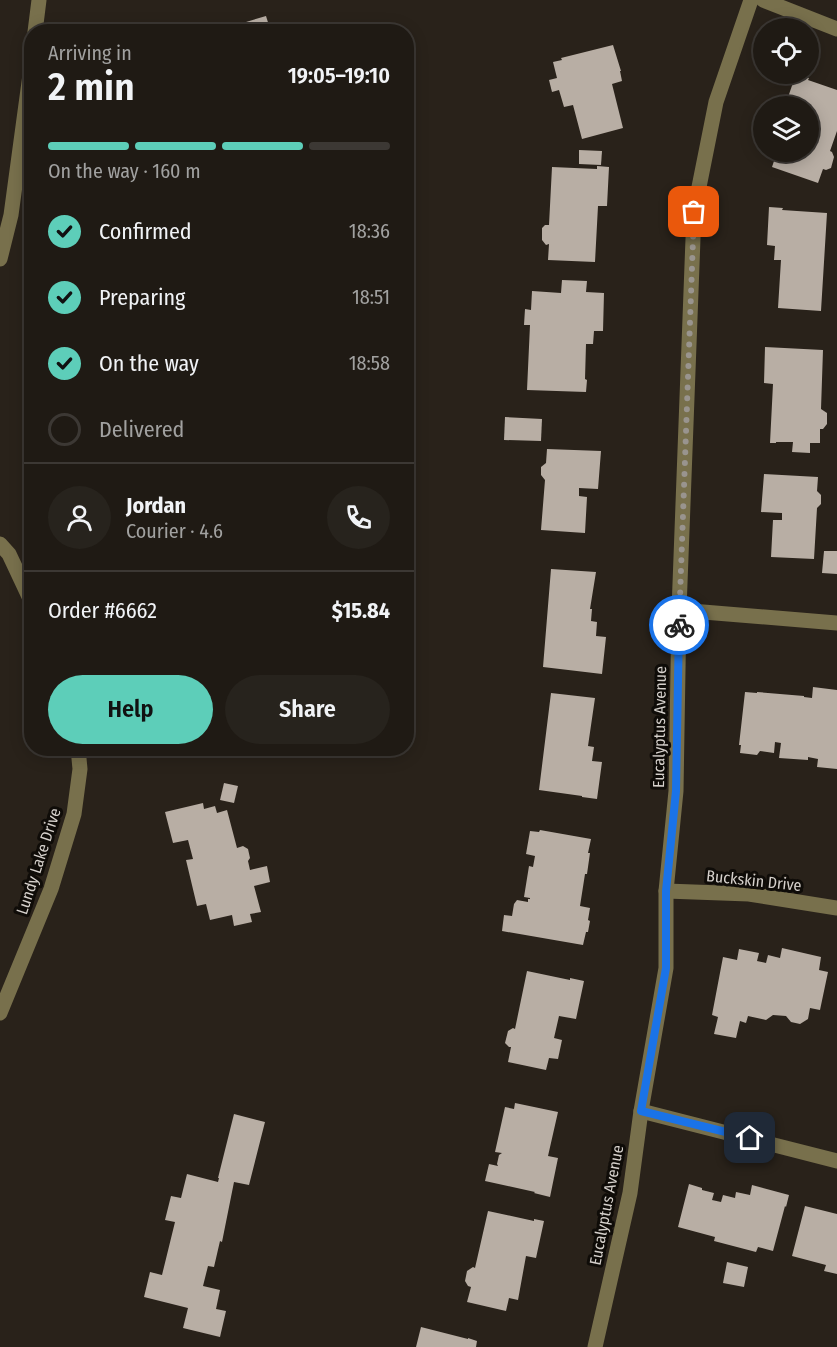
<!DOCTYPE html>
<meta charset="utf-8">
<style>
:root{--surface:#1f1a14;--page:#27231d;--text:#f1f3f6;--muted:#a1a1a0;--line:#3c3834;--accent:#5dceb9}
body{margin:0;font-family:"Fira Sans Condensed",sans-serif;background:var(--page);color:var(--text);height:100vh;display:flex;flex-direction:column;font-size:22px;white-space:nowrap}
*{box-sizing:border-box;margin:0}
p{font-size:20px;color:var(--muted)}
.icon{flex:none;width:33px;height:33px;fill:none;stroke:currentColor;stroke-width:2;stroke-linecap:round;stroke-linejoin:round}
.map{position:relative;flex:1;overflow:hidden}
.panel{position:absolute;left:24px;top:24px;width:390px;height:732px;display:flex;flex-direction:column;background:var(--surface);border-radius:24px;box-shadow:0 3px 15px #0003,0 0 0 2px var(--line)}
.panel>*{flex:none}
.controls{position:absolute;left:753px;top:18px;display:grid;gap:12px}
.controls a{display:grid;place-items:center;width:66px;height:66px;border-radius:50%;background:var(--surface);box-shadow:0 3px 15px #0003,0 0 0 2px var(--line);font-size:30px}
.pin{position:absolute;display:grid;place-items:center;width:51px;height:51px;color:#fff;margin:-26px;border-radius:12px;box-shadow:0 3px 9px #0006}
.courier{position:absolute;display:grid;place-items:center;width:60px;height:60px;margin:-30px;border:4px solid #1a73e8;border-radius:50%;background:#fff;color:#222;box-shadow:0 2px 8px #0007}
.head em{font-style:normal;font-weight:600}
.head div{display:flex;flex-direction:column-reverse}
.head{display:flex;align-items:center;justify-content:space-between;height:102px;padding:0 24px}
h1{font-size:39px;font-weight:600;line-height:45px}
.bar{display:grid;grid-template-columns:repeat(4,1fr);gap:9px 6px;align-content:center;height:72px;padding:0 24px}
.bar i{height:8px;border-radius:4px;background:var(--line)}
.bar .active{background:var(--accent)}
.bar p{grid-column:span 4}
.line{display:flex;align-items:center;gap:15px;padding:0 24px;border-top:2px solid var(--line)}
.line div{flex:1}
.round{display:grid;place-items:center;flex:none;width:63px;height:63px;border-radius:32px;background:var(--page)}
ol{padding:0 24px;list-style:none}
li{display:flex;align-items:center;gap:18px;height:66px}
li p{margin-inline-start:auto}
li .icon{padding:6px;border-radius:50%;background:var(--accent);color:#111;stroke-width:4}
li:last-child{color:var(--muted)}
li i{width:33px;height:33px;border:3px solid var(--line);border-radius:50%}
.cta{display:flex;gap:12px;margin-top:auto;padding:12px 24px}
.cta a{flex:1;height:69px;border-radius:36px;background:var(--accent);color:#111;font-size:24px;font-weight:600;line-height:69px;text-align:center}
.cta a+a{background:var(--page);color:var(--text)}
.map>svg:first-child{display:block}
</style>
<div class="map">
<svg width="837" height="1347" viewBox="0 0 837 1347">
<rect width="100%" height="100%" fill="#29221a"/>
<!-- building -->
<g fill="#b8aea4">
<polygon points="266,16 271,32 238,32 236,25"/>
<polygon points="613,45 621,71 620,71 622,81 612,84 623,128 582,139 573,105 564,107 559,90 552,92 549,80 557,78 553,62 562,60 561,58"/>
<polygon points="796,74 809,78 808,80 837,90 837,131 830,151 832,152 834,157 831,168 826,170 823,169 818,183 772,167 777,152 808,152 808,106 785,106"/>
<polygon points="579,150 602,151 601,165 579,164"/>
<polygon points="597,166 609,167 607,206 598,206 595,262 548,260 549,244 546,245 542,240 542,228 545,225 549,225 552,167 597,169"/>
<polygon points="769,207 783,208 782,210 827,213 821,311 778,308 781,260 774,260 775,246 767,245"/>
<polygon points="562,280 587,281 586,292 604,293 603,331 594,331 593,344 586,344 585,379 587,380 586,392 527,390 530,325 524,325 525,309 531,310 532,291 561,293"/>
<polygon points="765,347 823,350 821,409 827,413 827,424 823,429 820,429 820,443 810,443 810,453 792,452 793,442 776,442 776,443 770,443 773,384 764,383"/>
<polygon points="505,417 542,419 541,441 504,440"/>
<polygon points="547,449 601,451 598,489 579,488 579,496 587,497 585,533 541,530 545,480 541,475 541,467 546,463"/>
<polygon points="764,474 818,477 817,491 821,495 821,504 817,508 814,559 771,557 773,520 782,520 782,513 761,512"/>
<polygon points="824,551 837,551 837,574 822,573"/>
<polygon points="551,569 596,572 590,609 592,609 591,621 597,622 596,636 606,637 602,674 543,667"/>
<polygon points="813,687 837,690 837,769 817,767 818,759 808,757 808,760 779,758 781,743 775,742 774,753 760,751 757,755 740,753 741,745 739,745 745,692 757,693 757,692 804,696 804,697 812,698"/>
<polygon points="551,693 595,698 588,746 594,747 592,761 602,762 597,799 582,797 582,796 539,790"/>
<polygon points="224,783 238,786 234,803 220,800"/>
<polygon points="203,803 204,809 215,806 217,813 227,810 237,848 243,846 248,849 250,858 248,861 250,870 267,866 270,882 254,886 261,912 250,914 252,922 234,926 232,915 210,920 206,904 197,906 186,860 193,859 188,840 173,843 165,812"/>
<polygon points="540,830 591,839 588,853 590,853 587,874 585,874 580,906 590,908 588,920 590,921 588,932 586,932 583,945 502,931 504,915 512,916 514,904 517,900 528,902 528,899 530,899 530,898 524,897 529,866 533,867 535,856 526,854 530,831 539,832"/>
<polygon points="782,948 821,957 819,970 828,972 820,1010 810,1008 808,1019 800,1024 791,1022 786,1016 773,1015 766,1020 748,1016 746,1023 740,1021 736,1038 714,1034 718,1017 712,1015 723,957 737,960 739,949 759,953 757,961 766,963 768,955 780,958"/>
<polygon points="527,971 570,980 570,978 584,981 576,1019 559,1016 554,1038 562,1040 558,1059 549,1058 546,1070 508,1062 511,1047 509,1047 505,1043 508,1031 513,1028 515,1029"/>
<polygon points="515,1103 558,1112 548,1156 558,1158 550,1197 534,1193 535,1192 485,1181 489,1164 498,1166 497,1164 499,1155 502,1153 495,1152 505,1107 514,1109"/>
<polygon points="234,1114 265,1122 249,1185 234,1182 222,1242 220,1241 214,1267 208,1266 203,1286 220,1290 216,1309 226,1311 220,1337 183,1328 188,1308 144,1297 150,1272 162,1275 175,1222 165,1220 171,1196 181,1198 187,1174 218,1182 219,1178 218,1178"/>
<polygon points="689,1184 702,1188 702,1190 714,1193 712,1200 721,1202 723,1195 735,1198 736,1192 750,1195 752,1185 789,1195 786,1207 785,1206 773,1251 758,1247 756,1252 714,1241 715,1237 678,1227"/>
<polygon points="805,1206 837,1214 837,1274 824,1271 826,1265 792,1256"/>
<polygon points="488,1211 534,1221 534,1219 544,1221 536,1258 526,1256 518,1300 509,1298 506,1311 467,1302 471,1287 468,1286 465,1281 467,1271 473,1267 475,1268"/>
<polygon points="727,1262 748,1267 744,1287 723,1283"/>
<polygon points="421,1327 468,1339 468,1338 477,1341 476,1347 416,1347"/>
</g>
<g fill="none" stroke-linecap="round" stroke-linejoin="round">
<!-- minor -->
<g stroke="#78704c" stroke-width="15">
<polyline points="763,0 837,29"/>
<polyline points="35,32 39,0"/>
<polyline points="0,259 11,215 32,60"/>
<polyline points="0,544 9,554 32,603"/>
<polyline points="679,610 837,623"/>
<polyline points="666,891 749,894 837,908"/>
<polyline points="0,1013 51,889 74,814 80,769 78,748"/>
<polyline points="641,1111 837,1161"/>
<polyline points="595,1347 630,1193 641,1111 666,968 666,891 676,791 679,610 694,212 716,102 751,0"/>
</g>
</g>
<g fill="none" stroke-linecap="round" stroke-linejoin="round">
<!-- done -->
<polyline stroke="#99948e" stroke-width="6" stroke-dasharray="0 10.8" points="679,625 694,212"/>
<!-- route -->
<polyline stroke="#1a73e8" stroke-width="8" points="679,625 676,791 666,891 666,968 641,1111 750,1138"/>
</g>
<g text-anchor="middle" stroke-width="6" stroke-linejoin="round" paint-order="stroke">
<!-- street labels -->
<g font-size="16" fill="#d6d1cc" stroke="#0f0c08">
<text transform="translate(659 727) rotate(-89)" y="6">Eucalyptus Avenue</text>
<text transform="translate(38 861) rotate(-72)" y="6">Lundy Lake Drive</text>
<text transform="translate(754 880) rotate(6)" y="6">Buckskin Drive</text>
<text transform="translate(606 1205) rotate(-79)" y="6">Eucalyptus Avenue</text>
</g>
</g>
</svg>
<div class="controls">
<a><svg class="icon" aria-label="locate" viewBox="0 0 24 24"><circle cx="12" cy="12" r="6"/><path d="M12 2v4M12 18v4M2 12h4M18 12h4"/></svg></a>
<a><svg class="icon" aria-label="layers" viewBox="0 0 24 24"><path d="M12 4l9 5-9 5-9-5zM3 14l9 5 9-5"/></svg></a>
</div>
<div class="pin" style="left:694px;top:212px;background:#ea580c"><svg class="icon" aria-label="bag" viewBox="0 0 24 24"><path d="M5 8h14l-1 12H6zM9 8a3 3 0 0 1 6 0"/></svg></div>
<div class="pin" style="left:750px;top:1138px;background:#1f2937"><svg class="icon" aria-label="home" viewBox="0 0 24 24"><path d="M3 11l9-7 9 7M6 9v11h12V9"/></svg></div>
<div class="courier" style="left:679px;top:625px"><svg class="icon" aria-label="bike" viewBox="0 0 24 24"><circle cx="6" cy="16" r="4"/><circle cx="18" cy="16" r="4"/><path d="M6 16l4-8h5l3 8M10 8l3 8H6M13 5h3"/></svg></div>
<section class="panel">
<div class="head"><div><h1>2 min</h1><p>Arriving in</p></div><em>19:05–19:10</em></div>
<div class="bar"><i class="active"></i><i class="active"></i><i class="active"></i><i></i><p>On the way · 160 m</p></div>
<ol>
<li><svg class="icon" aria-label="check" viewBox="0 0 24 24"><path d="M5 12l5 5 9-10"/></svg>Confirmed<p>18:36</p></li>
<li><svg class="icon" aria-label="check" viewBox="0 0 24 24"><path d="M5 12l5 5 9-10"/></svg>Preparing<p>18:51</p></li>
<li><svg class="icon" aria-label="check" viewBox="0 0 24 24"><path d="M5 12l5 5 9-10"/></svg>On the way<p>18:58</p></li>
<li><i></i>Delivered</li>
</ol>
<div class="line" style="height:108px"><a class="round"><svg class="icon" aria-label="person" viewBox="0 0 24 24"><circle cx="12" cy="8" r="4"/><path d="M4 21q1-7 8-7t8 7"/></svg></a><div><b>Jordan</b><p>Courier · 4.6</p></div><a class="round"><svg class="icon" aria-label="phone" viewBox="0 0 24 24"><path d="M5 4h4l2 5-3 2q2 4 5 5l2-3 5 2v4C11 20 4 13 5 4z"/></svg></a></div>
<div class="line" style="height:78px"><div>Order #6662</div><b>$15.84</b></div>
<div class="cta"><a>Help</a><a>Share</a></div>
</section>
</div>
